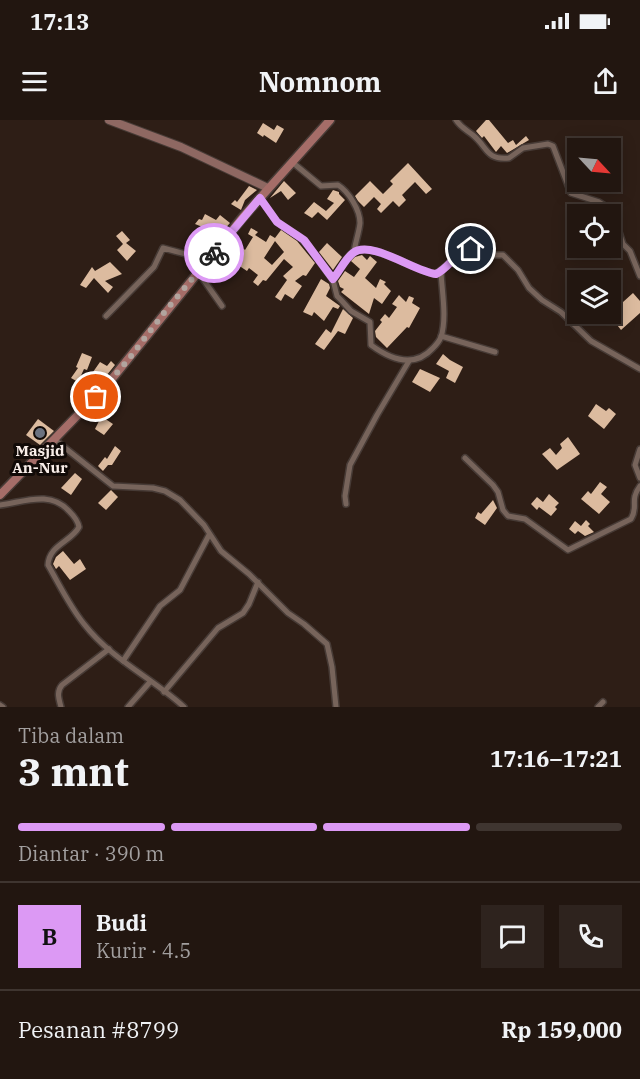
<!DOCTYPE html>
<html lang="id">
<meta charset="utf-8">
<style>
:root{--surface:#221610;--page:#2e231e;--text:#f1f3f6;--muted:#a29f9f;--line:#3f3530;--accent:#dc99f4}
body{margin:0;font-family:"IBM Plex Serif",serif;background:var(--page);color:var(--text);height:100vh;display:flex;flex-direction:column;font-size:22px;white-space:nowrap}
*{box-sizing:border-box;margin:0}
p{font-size:20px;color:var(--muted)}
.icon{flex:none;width:33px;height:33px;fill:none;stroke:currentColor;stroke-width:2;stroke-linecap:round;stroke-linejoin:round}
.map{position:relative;height:587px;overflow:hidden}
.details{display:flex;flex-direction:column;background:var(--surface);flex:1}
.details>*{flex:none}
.needle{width:39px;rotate:116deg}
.controls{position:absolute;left:567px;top:18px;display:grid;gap:12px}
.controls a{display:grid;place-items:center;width:54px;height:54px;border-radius:0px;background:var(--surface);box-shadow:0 3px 15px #0003,0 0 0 2px var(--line);font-size:30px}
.pin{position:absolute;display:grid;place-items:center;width:51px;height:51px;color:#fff;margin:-26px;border:3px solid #fff;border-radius:50%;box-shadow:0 2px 6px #0007}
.courier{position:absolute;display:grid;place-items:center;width:60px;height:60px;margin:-30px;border:4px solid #dc99f4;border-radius:50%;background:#fff;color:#222;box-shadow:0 2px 8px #0007}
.overview em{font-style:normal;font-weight:800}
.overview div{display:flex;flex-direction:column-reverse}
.overview{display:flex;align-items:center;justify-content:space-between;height:102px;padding:0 18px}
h1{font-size:39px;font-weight:800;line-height:45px}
.bar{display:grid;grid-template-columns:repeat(4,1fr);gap:9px 6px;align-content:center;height:72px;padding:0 18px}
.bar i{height:8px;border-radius:4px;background:var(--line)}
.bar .active{background:var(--accent)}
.bar p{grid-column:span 4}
.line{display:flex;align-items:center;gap:15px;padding:0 18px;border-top:2px solid var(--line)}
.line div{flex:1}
.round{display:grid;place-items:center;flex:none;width:63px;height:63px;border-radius:0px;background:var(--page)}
.status{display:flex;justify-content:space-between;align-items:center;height:42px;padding:0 30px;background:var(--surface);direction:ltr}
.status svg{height:16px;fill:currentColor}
header{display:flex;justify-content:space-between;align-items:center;height:78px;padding:0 18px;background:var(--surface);font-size:27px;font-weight:800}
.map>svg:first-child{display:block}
</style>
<div class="status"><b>17:13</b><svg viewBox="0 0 49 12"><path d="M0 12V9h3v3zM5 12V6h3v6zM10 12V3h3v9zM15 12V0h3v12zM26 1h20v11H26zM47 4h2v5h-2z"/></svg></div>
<header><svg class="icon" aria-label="menu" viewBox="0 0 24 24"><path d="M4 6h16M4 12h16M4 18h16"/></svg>Nomnom<svg class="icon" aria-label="share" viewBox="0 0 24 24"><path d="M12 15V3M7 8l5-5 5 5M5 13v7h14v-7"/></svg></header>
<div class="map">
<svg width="640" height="587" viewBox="0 0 640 587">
<rect width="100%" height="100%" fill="#2e1e16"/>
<!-- building -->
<g fill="#dcbb9f" fill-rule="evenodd">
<polygon points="486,0 489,0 508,23 513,20 516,25 526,16 529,20 507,33 501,26 496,32 484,16 482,18 476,11"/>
<polygon points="263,3 274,10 277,5 284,9 276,23 264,15 263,17 257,13"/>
<polygon points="408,43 432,69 426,74 415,62 402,75 406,80 399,87 393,81 381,93 377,89 381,84 374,77 364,87 358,81 355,76 370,61 383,74 393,64 390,61"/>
<polygon points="284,61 296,73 288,80 281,71 270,78"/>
<polygon points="249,66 257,70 245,80 241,90 231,84 235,80 237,82"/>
<polygon points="333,70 339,72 339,74 345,80 327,100 318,92 312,98 304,93 314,82 326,91 334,83 327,79"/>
<polygon points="205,94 216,100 220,95 230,103 223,111 219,107 213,115 204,109 205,108 195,104 199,99 202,100"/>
<path d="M251,108L258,112L255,115L266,122L270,115L275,118L281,110L297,121L315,143L306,156L303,155L295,161L302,166L293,179L285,174L281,181L275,177L287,160L283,156L293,147L284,139L266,161L263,160L258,166L253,162L258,155L249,148L247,151L238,145L235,149L224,140L236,122L245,130L253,117L248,114ZM275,121L284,132L272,145L264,138Z"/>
<polygon points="122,111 130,120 126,123 136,131 127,141 117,130 123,124 116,116"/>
<polygon points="327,123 342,137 333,150 319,132"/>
<polygon points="362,135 367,140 370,136 377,142 365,158 376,168 380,159 386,162 384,164 391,171 382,184 374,178 369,194 341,172 344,169 340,167 338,161 345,151 354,157 360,149 351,141 355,137"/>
<polygon points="110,142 122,154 105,161 113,167 108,173 94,158 86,168 80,165 92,147 95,151"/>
<polygon points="321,159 329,164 330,168 326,176 340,186 338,189 333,187 324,201 314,192 312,196 303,192"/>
<polygon points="610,172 623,182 633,173 640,181 640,193 621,210 614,201 623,193 616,185 610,193"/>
<polygon points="399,175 406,182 409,176 414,178 412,183 420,188 409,208 407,207 387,228 376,217 375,211 382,202 380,200 385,194 389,198 397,187 392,184"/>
<polygon points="343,189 353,198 345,214 338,211 324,230 315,224 326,209 331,213"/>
<polygon points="82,233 92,237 87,250 84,249 78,262 71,258 78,248 76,247"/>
<polygon points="443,234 450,240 463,247 455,263 446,258 449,251 436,244"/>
<polygon points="111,241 115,245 102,261 98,265 93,262 99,255 93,252 100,242 107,246"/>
<polygon points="420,249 440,258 430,272 412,262"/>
<polygon points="110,274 119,281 104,298 113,304 104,315 95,309 104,291 97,286"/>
<polygon points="596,284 606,291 609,288 616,294 604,309 588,296"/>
<polygon points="38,299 54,311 40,325 26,315"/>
<polygon points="568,317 580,334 557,350 542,334 550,328 556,335 562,328 560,324"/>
<polygon points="115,326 121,331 112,345 108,345 103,351 98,346 105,337 107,339"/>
<polygon points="75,353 82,359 71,375 61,368"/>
<polygon points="600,362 607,367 601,374 610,382 599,394 581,379 588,371 591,374"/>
<polygon points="111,370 118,377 106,390 98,383"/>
<polygon points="549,374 559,383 555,387 557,389 551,396 539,387 537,390 531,384 537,377 543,382"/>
<polygon points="493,380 497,388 485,405 475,398 478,392 481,394"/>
<polygon points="586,400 590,404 588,406 594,412 585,416 578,411 575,414 569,409 575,401 581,406"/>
<polygon points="63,431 74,444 80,439 86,449 70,460 59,446 56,449 53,444 56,437"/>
</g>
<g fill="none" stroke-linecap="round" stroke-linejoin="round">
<defs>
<g id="street">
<path d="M456,0C461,8 467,10 474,16C488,28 486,40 509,38L523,28L548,24L553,26L571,73L599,82L616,93L619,112L623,124L630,131L640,156"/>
<path d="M292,42L321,66L338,65C349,72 360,90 360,103C359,113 355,123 354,132"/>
<path d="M260,78L277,102L300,117L309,127L333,160L337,176L341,180L351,191L370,202L371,225C390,239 414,249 433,228C436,225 439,222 441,217C447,198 442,172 441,152"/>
<polyline points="198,152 222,186"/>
<path d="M333,160C339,152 345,139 352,133C371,119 415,152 436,154L467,129L485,135H503L518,150L529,168L542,180L561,192L591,221L640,249"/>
<polyline points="106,196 154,147 163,128 208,140"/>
<polyline points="441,216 495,232"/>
<polyline points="55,320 113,366 153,368 165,371 180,380 204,405 221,431 249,454 288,493 304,504 327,524 332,547 336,587"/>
<polyline points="640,329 635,345 640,358"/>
<path d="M465,338L493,365L498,372L503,390L508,396L525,399L568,430L631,399C639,386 629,381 640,366"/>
<polyline points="346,384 345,376 350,345 377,295 409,241"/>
<path d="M0,385C24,382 50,370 69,391C74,396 78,401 79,407C71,422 49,425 48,445C59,464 70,487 84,504C111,539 152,558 184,587"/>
<polyline points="123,541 160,486 180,470 209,415"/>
<polyline points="164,572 218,508 243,493 249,484 258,462"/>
<polyline points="0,585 3,587"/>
<path d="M61,587C59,579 56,572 62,565L109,529"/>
<polyline points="128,587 150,562"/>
<polyline points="598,587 603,582"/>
</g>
<polyline id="secondary" points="109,0 181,27 268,68"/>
<polyline id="primary" points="0,375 107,265 243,97 330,0"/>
</defs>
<!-- street casing -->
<use href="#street" stroke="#473b36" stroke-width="8"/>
<!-- secondary casing -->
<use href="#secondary" stroke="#473b36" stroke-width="10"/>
<!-- primary casing -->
<use href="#primary" stroke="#473b36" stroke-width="11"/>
<!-- street -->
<use href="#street" stroke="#77645b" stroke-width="5"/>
<!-- secondary -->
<use href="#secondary" stroke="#8e6862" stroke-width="8"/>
<!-- primary -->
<use href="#primary" stroke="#a56d68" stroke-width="8"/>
</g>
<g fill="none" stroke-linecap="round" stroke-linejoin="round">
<!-- done -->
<polyline stroke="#b2a59f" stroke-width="6" stroke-dasharray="0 10.8" points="96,277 128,240 167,189 214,133"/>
<!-- route -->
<path stroke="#dc99f4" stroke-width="8" d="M214,133L260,78L277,102L304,120L333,159C339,152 345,139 353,133C371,119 415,152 436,154C450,148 455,131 471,129"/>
</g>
<!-- markers -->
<circle fill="#6b7280" stroke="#110a07" stroke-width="2" cx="40" cy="313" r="6"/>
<g text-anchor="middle" stroke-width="6" stroke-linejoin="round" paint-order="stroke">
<!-- poi labels -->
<g font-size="15" font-weight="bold" fill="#f9eee9" stroke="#110a07">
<text x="40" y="336">Masjid<tspan x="40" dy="17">An-Nur</tspan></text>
</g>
</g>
</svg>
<div class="controls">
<a><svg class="needle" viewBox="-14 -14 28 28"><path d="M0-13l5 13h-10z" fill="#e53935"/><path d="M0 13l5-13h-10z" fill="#a29f9f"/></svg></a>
<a><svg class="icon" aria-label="locate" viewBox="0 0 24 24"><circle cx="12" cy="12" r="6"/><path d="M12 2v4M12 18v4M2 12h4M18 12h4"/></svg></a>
<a><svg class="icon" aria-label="layers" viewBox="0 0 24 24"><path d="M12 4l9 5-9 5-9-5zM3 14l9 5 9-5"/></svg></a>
</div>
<div class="pin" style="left:96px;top:277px;background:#ea580c"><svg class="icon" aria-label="bag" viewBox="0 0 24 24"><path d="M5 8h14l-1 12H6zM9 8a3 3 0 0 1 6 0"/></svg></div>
<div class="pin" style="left:471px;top:129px;background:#1f2937"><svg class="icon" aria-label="home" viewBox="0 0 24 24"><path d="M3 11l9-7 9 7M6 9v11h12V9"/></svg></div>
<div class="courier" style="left:214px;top:133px"><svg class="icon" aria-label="bike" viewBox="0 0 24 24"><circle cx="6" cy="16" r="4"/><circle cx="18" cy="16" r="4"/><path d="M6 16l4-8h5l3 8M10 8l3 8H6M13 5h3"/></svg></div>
</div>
<section class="details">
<div class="overview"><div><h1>3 mnt</h1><p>Tiba dalam</p></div><em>17:16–17:21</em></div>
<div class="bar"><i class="active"></i><i class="active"></i><i class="active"></i><i></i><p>Diantar · 390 m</p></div>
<div class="line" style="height:108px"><b class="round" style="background:var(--accent);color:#111">B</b><div><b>Budi</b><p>Kurir · 4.5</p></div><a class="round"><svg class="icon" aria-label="chat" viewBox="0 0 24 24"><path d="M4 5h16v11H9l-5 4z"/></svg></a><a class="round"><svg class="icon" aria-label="phone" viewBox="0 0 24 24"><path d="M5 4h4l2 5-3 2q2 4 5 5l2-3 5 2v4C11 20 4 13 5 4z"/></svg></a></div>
<div class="line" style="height:78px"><div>Pesanan #8799</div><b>Rp 159,000</b></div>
</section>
